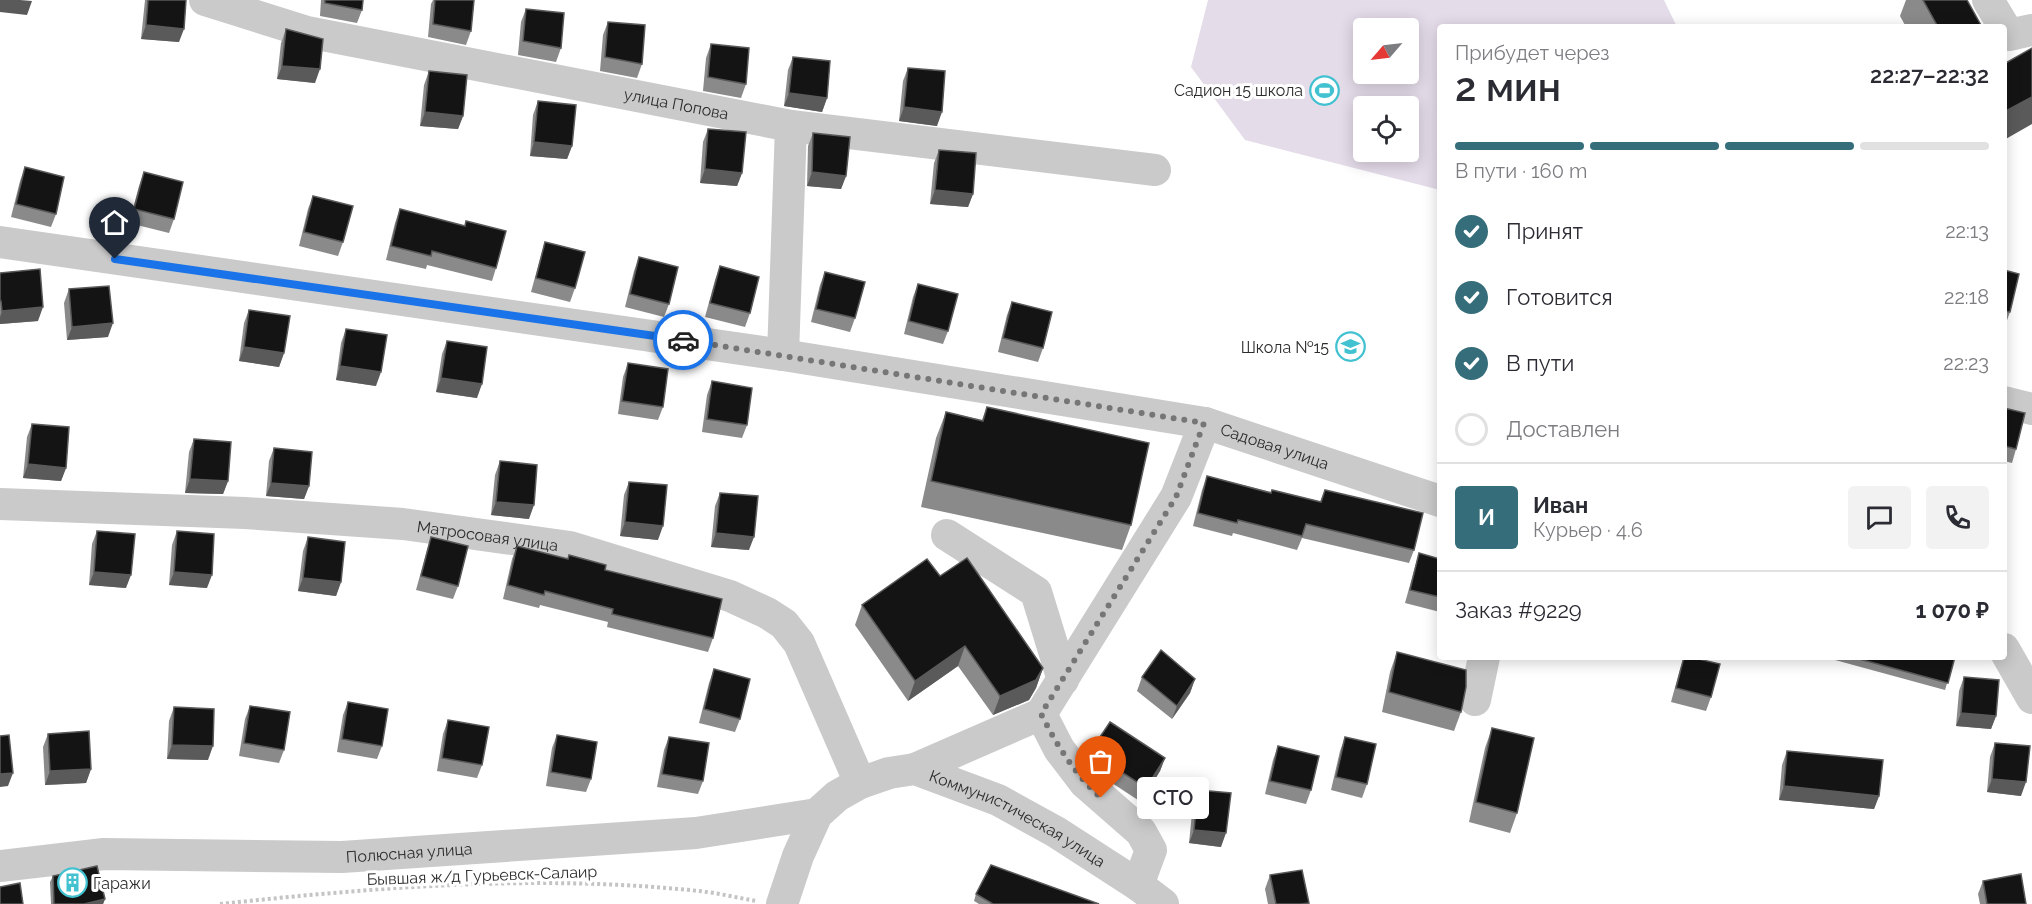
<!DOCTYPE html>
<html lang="ru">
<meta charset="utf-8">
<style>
:root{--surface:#fff;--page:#f2f2f3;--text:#2b2b33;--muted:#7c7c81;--line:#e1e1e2;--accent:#356e7a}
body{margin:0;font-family:Raleway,sans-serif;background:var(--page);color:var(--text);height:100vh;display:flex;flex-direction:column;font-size:22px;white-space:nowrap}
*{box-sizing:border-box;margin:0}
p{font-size:20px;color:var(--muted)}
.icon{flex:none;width:33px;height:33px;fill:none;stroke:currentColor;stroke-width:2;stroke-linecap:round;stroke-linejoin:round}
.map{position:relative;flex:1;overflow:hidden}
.sheet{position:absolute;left:1437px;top:24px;width:570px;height:636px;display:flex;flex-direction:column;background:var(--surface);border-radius:6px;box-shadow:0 3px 15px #0003}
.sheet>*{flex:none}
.needle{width:39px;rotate:242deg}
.fabs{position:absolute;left:1353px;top:18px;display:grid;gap:12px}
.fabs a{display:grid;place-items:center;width:66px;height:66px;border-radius:6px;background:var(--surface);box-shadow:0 3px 15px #0003;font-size:30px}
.pin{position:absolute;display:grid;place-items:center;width:51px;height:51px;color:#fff;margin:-62px -26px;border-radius:50% 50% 50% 0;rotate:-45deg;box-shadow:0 0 6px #0007}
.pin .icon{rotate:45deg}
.courier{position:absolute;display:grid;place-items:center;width:60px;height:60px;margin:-30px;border:4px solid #1a73e8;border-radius:50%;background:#fff;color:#222;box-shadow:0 2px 8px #0007}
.bubble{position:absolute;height:42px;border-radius:6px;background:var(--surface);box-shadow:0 3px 15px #0003;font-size:20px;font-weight:600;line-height:42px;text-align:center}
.headline em{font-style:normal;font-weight:600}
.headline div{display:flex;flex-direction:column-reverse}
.headline{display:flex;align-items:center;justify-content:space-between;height:102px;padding:0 18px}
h1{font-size:39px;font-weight:600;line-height:45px}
.bar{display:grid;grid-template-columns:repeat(4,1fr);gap:9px 6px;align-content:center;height:72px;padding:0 18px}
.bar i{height:8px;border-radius:4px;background:var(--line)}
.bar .on{background:var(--accent)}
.bar p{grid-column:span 4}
.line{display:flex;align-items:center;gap:15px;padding:0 18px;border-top:2px solid var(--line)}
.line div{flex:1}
.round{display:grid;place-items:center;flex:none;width:63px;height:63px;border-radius:6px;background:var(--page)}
ol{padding:0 18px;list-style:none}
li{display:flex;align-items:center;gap:18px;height:66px}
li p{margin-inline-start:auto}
li .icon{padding:6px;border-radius:50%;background:var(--accent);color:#fff;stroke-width:4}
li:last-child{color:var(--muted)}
li i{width:33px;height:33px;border:3px solid var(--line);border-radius:50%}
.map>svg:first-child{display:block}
</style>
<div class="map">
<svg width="2032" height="904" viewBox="0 0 2032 904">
<rect width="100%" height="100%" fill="#fff"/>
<!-- green -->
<path fill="#e4dce9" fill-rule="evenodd" d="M1208,0H1664L1677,27H1440V190L1245,140L1191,67ZM1364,28H1408V74H1364ZM1364,106H1408V152H1364Z"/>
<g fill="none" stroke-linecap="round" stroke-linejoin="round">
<!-- path -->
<path stroke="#c4c4c4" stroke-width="4" stroke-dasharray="3 3" stroke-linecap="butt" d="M220,904C379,887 539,874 699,891C718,893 738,898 757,901"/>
<!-- minor -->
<g stroke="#cacaca" stroke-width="32">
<path id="s1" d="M205,0L307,32L791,126L1155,170"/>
<polyline points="1988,0 2009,35 2032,30"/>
<path id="s2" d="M0,242L783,355L1205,423L1440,501"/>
<polyline points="783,355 791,126"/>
<polyline points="2004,402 2032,409"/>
<path id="s3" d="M0,504L245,513L403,524L570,547L730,596L767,613L784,624L799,643L860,783"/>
<polyline points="947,535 1036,592 1063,680"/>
<polyline points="2004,649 2032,698"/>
<polyline points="1475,700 1484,657"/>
<polyline points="1041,714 1059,749 1085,783 1141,832 1151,850 1138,885"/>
<polyline points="915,769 1041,714 1176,497 1205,423"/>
<path id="s4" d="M0,866L104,854L342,857L696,833L817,814"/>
<path id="s5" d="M782,904L798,856L817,814L837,796L860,783L889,773L915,769L998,800L1056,832L1138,885L1163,904"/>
</g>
</g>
<!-- wall -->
<g fill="#8a8a8a">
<polygon points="145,0 186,0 179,42 141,39"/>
<polygon points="321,0 363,0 362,10 357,23 320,16"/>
<polygon points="433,0 474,0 471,31 466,45 428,37 431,4"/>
<polygon points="1906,0 1967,0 1982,27 1906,27 1900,16"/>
<polygon points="526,9 561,48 556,62 518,55 521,22"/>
<polygon points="608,22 642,64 637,78 600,71 603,35"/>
<polygon points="286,29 315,83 277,79 281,43"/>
<polygon points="711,44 746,84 741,98 703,91 706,58"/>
<polygon points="793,57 827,98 822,112 784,106 788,70"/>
<polygon points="908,68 937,126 899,121 903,81"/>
<polygon points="429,71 463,116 458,129 420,126 424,85"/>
<polygon points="538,101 572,146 567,159 530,156 533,115"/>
<polygon points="708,129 742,173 737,186 700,183 703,142"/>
<polygon points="813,133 846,176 841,189 807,186 808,146"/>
<polygon points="939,150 973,194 968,207 930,204 934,163"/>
<polygon points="25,167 56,214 51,227 11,217 20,181"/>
<polygon points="144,172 174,219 169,233 129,223 139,186"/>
<polygon points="313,196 343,242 338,256 299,246 308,209"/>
<polygon points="400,209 465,226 466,221 496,268 492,281 427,265 426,269 386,260 395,223"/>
<polygon points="545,242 575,288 570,302 531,292 541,255"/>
<polygon points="639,257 669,304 664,317 625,307 634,271"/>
<polygon points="720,266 750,313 745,327 705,317 715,280"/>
<polygon points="2004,270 2010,312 2005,326 2004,325"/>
<polygon points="825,272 855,318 850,332 811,322 820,285"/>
<polygon points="0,273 38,321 0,324"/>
<polygon points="918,284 948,331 943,344 904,334 913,297"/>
<polygon points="69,289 108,337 67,340 64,303"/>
<polygon points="1012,302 1043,348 1038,362 998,352 1007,315"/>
<polygon points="249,310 284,353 279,367 239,361 244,323"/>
<polygon points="346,329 376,386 336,380 341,343"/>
<polygon points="447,341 477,398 436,392 442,354"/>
<polygon points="628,363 663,407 658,420 618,414 623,377"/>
<polygon points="712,381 747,425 742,438 702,432 707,395"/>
<polygon points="987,407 1131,525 1122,550 921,507 936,438 946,412 982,420"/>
<polygon points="2004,408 2016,449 2012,463 2004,461"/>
<polygon points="32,424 66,468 61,481 23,478 27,437"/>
<polygon points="194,439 228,481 223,494 185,493 189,452"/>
<polygon points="274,448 309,486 304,499 266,496 269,461"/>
<polygon points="500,461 529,519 491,515 495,475"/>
<polygon points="1207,476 1271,492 1320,502 1325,490 1414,550 1409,563 1302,538 1297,550 1233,533 1232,536 1193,526 1202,490"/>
<polygon points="629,482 658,540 620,536 624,495"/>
<polygon points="720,493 749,550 711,547 715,506"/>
<polygon points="97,531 126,588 89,585 92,544"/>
<polygon points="177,531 207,588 169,585 172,545"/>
<polygon points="308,537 341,582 336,596 298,591 303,551"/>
<polygon points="431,537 458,586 453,599 416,590 427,550"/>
<polygon points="517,546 605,570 713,638 708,652 607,627 608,622 540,605 539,608 503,599 512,559"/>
<polygon points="1419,553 1440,559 1440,612 1405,603 1415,567"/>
<polygon points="940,576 1043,668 1036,688 1029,700 993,715 958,666 908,701 855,625 862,605"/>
<polygon points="1397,652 1461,712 1454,731 1382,712 1390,672"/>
<polygon points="1684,657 1711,697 1706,711 1671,702 1680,669"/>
<polygon points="1824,657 1955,657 1945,690"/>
<polygon points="714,669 740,719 735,732 699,723 709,683"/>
<polygon points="1142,677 1195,679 1190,693 1172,719 1137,691"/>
<polygon points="1964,677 1996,716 1991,729 1956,726 1959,691"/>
<polygon points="348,702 382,746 377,759 337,752 343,715"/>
<polygon points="250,706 284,750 279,763 239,756 245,719"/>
<polygon points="174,707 208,760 167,759 169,721"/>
<polygon points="448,720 482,765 477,778 437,771 443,734"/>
<polygon points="1492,728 1517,813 1510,833 1469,822 1485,748"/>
<polygon points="48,734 91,769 86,783 45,785 43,747"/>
<polygon points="557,735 591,779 586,792 546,786 552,748"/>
<polygon points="669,737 703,781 698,794 657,787 664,750"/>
<polygon points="1345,737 1367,784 1362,798 1331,790 1340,751"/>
<polygon points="1995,743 2021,796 1987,792 1990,757"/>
<polygon points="1094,746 1165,758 1160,771 1141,802 1115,785 1098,771 1090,759"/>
<polygon points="1278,746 1311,790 1306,804 1265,794 1273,760"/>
<polygon points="1787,751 1879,796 1874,809 1779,800 1782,765"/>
<polygon points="1198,790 1221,847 1189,843 1193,803"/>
<polygon points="1270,875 1309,903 1308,904 1268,904 1265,889"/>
<polygon points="53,876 105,899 103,904 51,904 50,882"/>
<polygon points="1983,881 2026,904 1980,904 1978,894"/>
<polygon points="976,894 1099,904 979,904 974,901"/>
</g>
<!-- shaded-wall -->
<g fill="#5a5a5a">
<polygon points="0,0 20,0 32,1 27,15 0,12"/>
<polygon points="146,25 184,29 179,42 141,39"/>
<polygon points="282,66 320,69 315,83 277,79"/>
<polygon points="789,93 827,98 822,112 784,106"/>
<polygon points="2032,97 2032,124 2004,140 2004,112"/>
<polygon points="904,107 942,112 937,126 899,121"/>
<polygon points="425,112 463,116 458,129 420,126"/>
<polygon points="534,142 572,146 567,159 530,156"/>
<polygon points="705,169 742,173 737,186 700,183"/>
<polygon points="812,172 846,176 841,189 807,186"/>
<polygon points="935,190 973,194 968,207 930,204"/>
<polygon points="43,307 38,321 0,324 0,317 2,311"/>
<polygon points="113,323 108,337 67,340 72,327"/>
<polygon points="244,347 284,353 279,367 239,361"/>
<polygon points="340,366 381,372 376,386 336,380"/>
<polygon points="441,378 482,384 477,398 436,392"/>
<polygon points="28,464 66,468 61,481 23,478"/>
<polygon points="190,479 228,481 223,494 185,493"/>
<polygon points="271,483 309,486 304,499 266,496"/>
<polygon points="496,502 534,505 529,519 491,515"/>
<polygon points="625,522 663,526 658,540 620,536"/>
<polygon points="716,533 754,537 749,550 711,547"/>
<polygon points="94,572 131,575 126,588 89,585"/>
<polygon points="174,572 212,575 207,588 169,585"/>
<polygon points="303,578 341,582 336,596 298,591"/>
<polygon points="965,646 958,666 908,701 915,681"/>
<polygon points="1043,668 1036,688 1029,700 993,715 1000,696"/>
<polygon points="1195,679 1190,693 1172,719 1177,706"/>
<polygon points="1961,713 1996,716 1991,729 1956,726"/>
<polygon points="172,745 213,746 208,760 167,759"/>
<polygon points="1165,758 1160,771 1141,802 1146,788"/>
<polygon points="91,769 86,783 45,785 50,771"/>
<polygon points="13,773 8,786 0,787 0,774"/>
<polygon points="1992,779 2026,782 2021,796 1987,792"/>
<polygon points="1784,786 1879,796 1874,809 1779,800"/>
<polygon points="1194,830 1226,833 1221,847 1189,843"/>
<polygon points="105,899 103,904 84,904"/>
</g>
<!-- building -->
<g fill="#141414" stroke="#5a5a5a" stroke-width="1.5">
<polygon points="148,0 186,0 184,29 146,25"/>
<polygon points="325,0 363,0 362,10 325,3"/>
<polygon points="435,0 474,0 471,31 433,24"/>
<polygon points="1923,0 1967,0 1982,27 1938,27"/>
<polygon points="526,9 564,13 561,48 523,41"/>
<polygon points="608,22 645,25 642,64 605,57"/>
<polygon points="286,29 323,39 320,69 282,66"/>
<polygon points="711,44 749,48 746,84 708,77"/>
<polygon points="2032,48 2032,97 2004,112 2004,64"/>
<polygon points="793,57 830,61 827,98 789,93"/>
<polygon points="908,68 945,71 942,112 904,107"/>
<polygon points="429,71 467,75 463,116 425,112"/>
<polygon points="538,101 576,105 572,146 534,142"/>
<polygon points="708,129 746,132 742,173 705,169"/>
<polygon points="813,133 850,137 846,176 812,172"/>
<polygon points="939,150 976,153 973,194 935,190"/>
<polygon points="25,167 64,177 56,214 16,204"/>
<polygon points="144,172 183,182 174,219 134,209"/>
<polygon points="313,196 353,206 343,242 304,232"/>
<polygon points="400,209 465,226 466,221 506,231 496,268 432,251 431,256 391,246"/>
<polygon points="545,242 585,252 575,288 536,278"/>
<polygon points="639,257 678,267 669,304 630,294"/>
<polygon points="720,266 759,277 750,313 710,303"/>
<polygon points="40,269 43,307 2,311 1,301 0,301 0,273"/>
<polygon points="2004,270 2019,274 2010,312 2004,311"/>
<polygon points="825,272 865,282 855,318 816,309"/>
<polygon points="918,284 958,294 948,331 909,321"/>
<polygon points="109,286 113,323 72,327 69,289"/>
<polygon points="1012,302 1052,312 1043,348 1003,338"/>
<polygon points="249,310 290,316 284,353 244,347"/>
<polygon points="346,329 387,335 381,372 340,366"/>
<polygon points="447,341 487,347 482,384 441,378"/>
<polygon points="628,363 668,369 663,407 622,401"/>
<polygon points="712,381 752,388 747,425 707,419"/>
<polygon points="987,407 1149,443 1131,525 931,481 946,412 983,421"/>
<polygon points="2004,408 2025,413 2016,449 2004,446"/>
<polygon points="32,424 69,427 66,468 28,464"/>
<polygon points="194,439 231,442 228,481 190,479"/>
<polygon points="274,448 312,452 309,486 271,483"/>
<polygon points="500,461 537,465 534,505 496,502"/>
<polygon points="1207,476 1271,493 1272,490 1321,502 1325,490 1423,513 1414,550 1306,524 1302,536 1238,520 1237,523 1198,513"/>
<polygon points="629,482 667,485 663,526 625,522"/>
<polygon points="720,493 758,496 754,537 716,533"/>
<polygon points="97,531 135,534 131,575 94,572"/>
<polygon points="177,531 214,534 212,575 174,572"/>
<polygon points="308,537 345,542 341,582 303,578"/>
<polygon points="431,537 468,546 458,586 421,576"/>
<polygon points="517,546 568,559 569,555 606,565 605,570 722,599 713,638 612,614 613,609 545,591 544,595 508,585"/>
<polygon points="1419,553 1440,559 1440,597 1410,590"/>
<polygon points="967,558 1043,668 1036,680 1000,696 965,646 915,681 862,605 927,559 940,576"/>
<polygon points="1161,650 1195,679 1177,706 1142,677"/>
<polygon points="1397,652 1466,670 1466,687 1461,712 1389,692"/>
<polygon points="1684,657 1690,657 1720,664 1711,697 1676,688"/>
<polygon points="1852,657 1955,657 1948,683"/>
<polygon points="714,669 750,679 740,719 704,709"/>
<polygon points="1964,677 1999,680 1996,716 1961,713"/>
<polygon points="348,702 388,709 382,746 342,739"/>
<polygon points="250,706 290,712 284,750 244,743"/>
<polygon points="174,707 214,709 213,746 172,745"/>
<polygon points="448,720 489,727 482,765 442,758"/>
<polygon points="1110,722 1165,758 1146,788 1120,771 1103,757 1094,746"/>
<polygon points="1492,728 1534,738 1517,813 1476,802"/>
<polygon points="89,731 91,769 50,771 48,734"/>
<polygon points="9,735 13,773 0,774 0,736"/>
<polygon points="557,735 597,742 591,779 551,772"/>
<polygon points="669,737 709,743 703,781 662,774"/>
<polygon points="1345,737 1376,744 1367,784 1336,777"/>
<polygon points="1995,743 2030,746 2026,782 1992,779"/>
<polygon points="1278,746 1319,756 1311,790 1270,781"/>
<polygon points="1787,751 1883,760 1879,796 1784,786"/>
<polygon points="1198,790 1231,793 1226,833 1194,830"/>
<polygon points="991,865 1099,904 993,904 976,894"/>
<polygon points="97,866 105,899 84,904 54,904 53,876"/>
<polygon points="1302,870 1309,903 1301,904 1276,904 1270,875"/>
<polygon points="2021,874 2026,904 1987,904 1983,881"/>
<polygon points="20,883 23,904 0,904 0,887"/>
</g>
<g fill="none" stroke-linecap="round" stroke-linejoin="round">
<!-- done -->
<path stroke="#767676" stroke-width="6" stroke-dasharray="0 10.8" d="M683,340L1204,423L1176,497L1041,714C1058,747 1074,773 1101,798"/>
<!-- route -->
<polyline stroke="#1a73e8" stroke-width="8" points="115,259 683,340"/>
</g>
<!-- icons -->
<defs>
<symbol id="stadium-ring" viewBox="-11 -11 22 22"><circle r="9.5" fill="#fff" stroke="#42c1d1" stroke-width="1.5"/><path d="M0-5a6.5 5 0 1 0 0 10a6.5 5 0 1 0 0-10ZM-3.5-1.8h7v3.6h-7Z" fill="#42c1d1"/></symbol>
<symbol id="school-ring" viewBox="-11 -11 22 22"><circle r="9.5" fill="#fff" stroke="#42c1d1" stroke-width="1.5"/><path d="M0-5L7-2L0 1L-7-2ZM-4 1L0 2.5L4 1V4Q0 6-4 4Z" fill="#42c1d1"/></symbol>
<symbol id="building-ring" viewBox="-11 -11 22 22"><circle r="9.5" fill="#fff" stroke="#42c1d1" stroke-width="1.5"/><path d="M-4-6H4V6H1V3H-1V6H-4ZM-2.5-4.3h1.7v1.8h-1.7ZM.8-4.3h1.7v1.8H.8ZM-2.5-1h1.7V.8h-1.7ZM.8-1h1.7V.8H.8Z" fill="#42c1d1"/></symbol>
</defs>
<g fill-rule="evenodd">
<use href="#stadium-ring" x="1308" y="74" width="33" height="33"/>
<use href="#school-ring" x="1334" y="330" width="33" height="33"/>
<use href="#building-ring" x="56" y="866" width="33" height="33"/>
</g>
<g text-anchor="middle" stroke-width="6" stroke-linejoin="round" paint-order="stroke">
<!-- poi labels -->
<g font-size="16" fill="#2d2d2d" stroke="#fff" text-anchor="end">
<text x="1303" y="96">Садион 15 школа</text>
<text x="1329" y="353">Школа №15</text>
<text x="93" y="889" text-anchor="start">Гаражи</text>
</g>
<!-- street labels -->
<g font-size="16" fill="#2d2d2d" stroke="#fff">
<text dy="6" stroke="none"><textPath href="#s1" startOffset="483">улица Попова</textPath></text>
<text dy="6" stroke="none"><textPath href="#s2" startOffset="1292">Садовая улица</textPath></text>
<text dy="6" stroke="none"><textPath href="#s3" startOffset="489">Матросовая улица</textPath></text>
<text dy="6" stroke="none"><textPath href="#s5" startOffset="321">Коммунистическая улица</textPath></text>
<text dy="6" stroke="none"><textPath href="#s4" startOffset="410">Полюсная улица</textPath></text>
<text transform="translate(482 875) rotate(-2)" y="6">Бывшая ж/д Гурьевск-Салаир</text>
</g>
</g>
</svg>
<div class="fabs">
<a><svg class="needle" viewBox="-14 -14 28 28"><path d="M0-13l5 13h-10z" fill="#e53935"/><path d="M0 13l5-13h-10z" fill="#7c7c81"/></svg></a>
<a><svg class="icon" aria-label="locate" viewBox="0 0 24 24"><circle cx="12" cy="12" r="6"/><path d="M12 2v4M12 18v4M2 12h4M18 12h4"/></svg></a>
</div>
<div class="pin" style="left:1101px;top:798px;background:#ea580c"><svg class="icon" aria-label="bag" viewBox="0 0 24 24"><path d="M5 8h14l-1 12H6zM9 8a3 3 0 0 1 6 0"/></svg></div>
<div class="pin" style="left:115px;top:259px;background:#1f2937"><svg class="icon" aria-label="home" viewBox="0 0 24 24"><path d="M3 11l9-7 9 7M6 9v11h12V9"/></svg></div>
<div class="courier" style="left:683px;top:340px"><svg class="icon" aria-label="car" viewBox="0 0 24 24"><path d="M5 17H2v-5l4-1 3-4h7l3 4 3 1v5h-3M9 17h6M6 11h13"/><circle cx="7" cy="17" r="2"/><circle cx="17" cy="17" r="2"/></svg></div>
<div class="bubble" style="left:1137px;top:777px;width:72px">СТО</div>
<section class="sheet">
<div class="headline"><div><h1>2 мин</h1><p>Прибудет через</p></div><em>22:27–22:32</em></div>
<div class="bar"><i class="on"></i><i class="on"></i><i class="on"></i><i></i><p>В пути · 160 m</p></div>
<ol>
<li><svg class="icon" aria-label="check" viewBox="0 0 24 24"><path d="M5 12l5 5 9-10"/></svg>Принят<p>22:13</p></li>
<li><svg class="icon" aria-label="check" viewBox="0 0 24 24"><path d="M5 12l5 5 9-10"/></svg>Готовится<p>22:18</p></li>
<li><svg class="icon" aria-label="check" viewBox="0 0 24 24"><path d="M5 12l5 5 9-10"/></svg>В пути<p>22:23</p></li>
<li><i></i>Доставлен</li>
</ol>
<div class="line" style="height:108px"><b class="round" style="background:var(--accent);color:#fff">И</b><div><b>Иван</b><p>Курьер · 4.6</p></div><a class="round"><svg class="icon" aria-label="chat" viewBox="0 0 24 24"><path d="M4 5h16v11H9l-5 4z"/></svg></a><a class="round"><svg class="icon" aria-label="phone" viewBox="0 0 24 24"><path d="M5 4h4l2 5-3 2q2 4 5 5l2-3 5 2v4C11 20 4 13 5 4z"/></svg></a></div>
<div class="line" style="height:78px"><div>Заказ #9229</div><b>1 070 ₽</b></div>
</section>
</div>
